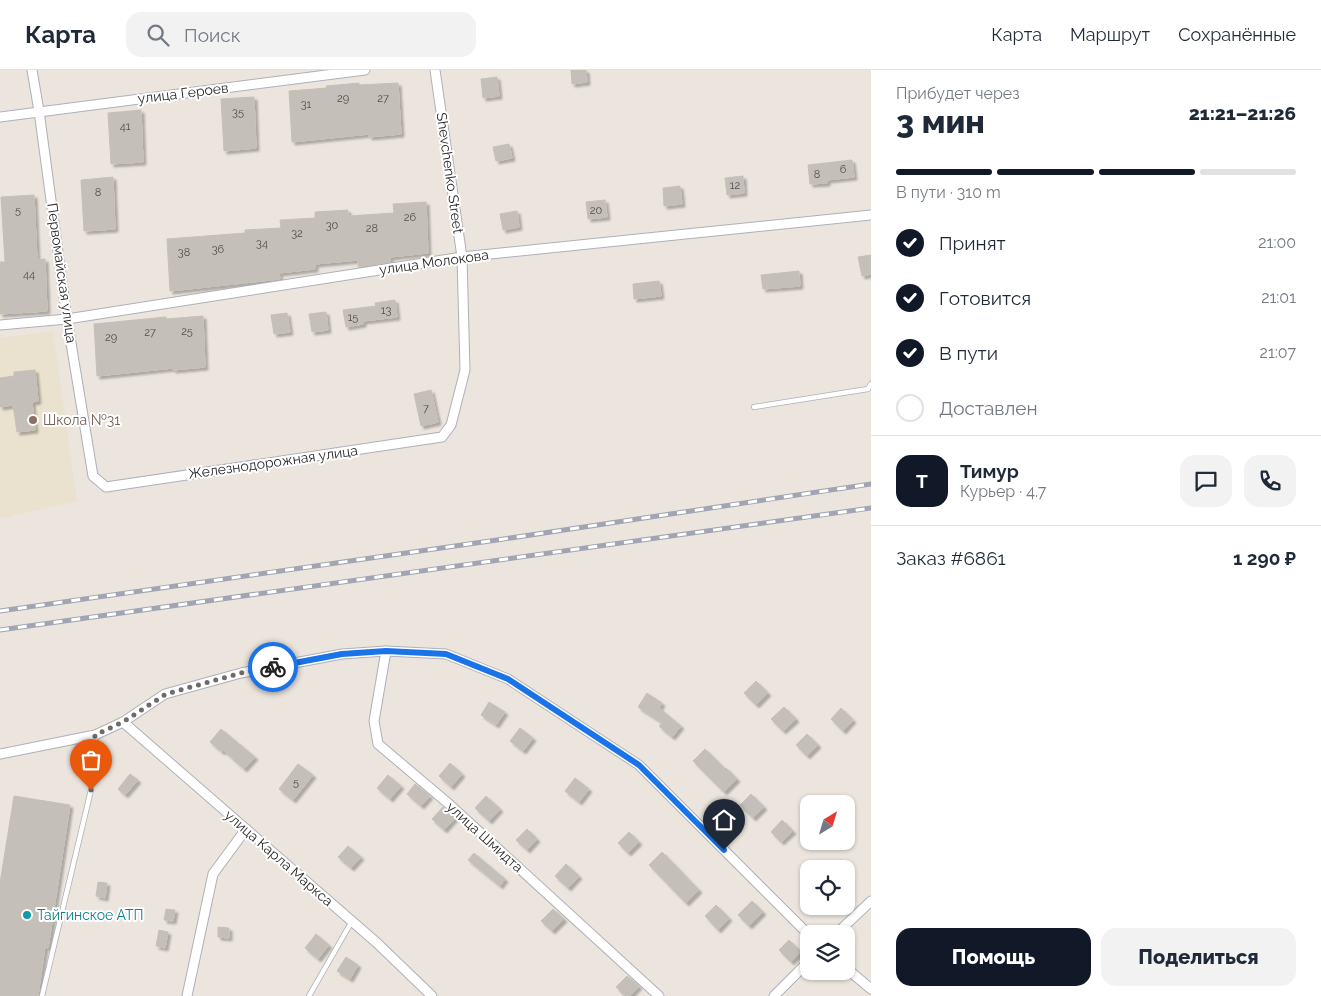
<!DOCTYPE html>
<html lang="ru">
<meta charset="utf-8">
<style>
:root{--surface:#fff;--page:#f2f2f3;--text:#1f2937;--muted:#747a83;--line:#e0e1e3;--accent:#111827}
body{margin:0;font-family:Raleway,sans-serif;background:var(--page);color:var(--text);height:100vh;display:flex;flex-direction:column;font-size:19px;white-space:nowrap}
*{box-sizing:border-box;margin:0}
p{font-size:16px;color:var(--muted)}
.icon{flex:none;width:28px;height:28px;fill:none;stroke:currentColor;stroke-width:2;stroke-linecap:round;stroke-linejoin:round}
.map{position:relative;flex:1;overflow:hidden}
.side{display:flex;flex-direction:column;background:var(--surface);width:450px}
.side>*{flex:none}
.needle{width:32px;rotate:38deg}
.fabs{position:absolute;left:800px;top:725px;display:grid;gap:10px}
.fabs a{display:grid;place-items:center;width:55px;height:55px;border-radius:10px;background:var(--surface);box-shadow:0 1px 4px #0004;font-size:25px}
.pin{position:absolute;display:grid;place-items:center;width:42px;height:42px;color:#fff;margin:-51px -21px;border-radius:50% 50% 50% 0;rotate:-45deg;box-shadow:0 0 5px #0007}
.pin .icon{rotate:45deg}
.courier{position:absolute;display:grid;place-items:center;width:50px;height:50px;margin:-25px;border:4px solid #1a73e8;border-radius:50%;background:#fff;color:#222;box-shadow:0 1px 6px #0007}
.headline em{font-style:normal;font-weight:800}
.headline div{display:flex;flex-direction:column-reverse}
.headline{display:flex;align-items:center;justify-content:space-between;height:85px;padding:0 25px}
h1{font-size:32px;font-weight:800;line-height:38px}
.bar{display:grid;grid-template-columns:repeat(4,1fr);gap:8px 5px;align-content:center;height:60px;padding:0 25px}
.bar i{height:6px;border-radius:4px;background:var(--line)}
.bar .on{background:var(--accent)}
.bar p{grid-column:span 4}
.line{display:flex;align-items:center;gap:12px;padding:0 25px;border-top:1px solid var(--line)}
.line div{flex:1}
.round{display:grid;place-items:center;flex:none;width:52px;height:52px;border-radius:15px;background:var(--page)}
ol{padding:0 25px;list-style:none}
li{display:flex;align-items:center;gap:15px;height:55px}
li p{margin-inline-start:auto}
li .icon{padding:5px;border-radius:50%;background:var(--accent);color:#fff;stroke-width:4}
li:last-child{color:var(--muted)}
li i{width:28px;height:28px;border:2px solid var(--line);border-radius:50%}
.action{display:flex;gap:10px;margin-top:auto;padding:10px 25px}
.action a{flex:1;height:58px;border-radius:15px;background:var(--accent);color:#fff;font-size:20px;font-weight:800;line-height:58px;text-align:center}
.action a+a{background:var(--page);color:var(--text)}
header{display:flex;align-items:center;gap:30px;box-sizing:border-box;height:70px;padding:0 25px;background:var(--surface);border-bottom:1px solid var(--line)}
header strong{font-size:24px}
nav{display:flex;gap:28px;margin-inline-start:auto;font-size:18px}
.search{width:350px;height:45px;background:var(--page);display:flex;align-items:center;gap:12px;box-sizing:border-box;padding:0 18px;border-radius:15px;color:var(--muted);font-size:19px}
main{display:flex;flex:1;min-height:0}
.map>svg:first-child{display:block}
</style>
<header>
<strong>Карта</strong>
<div class="search"><svg class="icon" aria-label="search" viewBox="0 0 24 24"><circle cx="10" cy="10" r="6"/><path d="M15 15l6 6"/></svg>Поиск</div>
<nav><a>Карта</a><a>Маршрут</a><a>Сохранённые</a></nav>
</header>
<main>
<div class="map">
<svg width="871" height="926" viewBox="0 0 871 926">
<defs>
<filter id="shadow"><feDropShadow dx="3" dy="3" stdDeviation="1" flood-color="#0004"/></filter>
</defs>
<rect width="100%" height="100%" fill="#ebe5de"/>
<!-- education -->
<polygon fill="#ebe1cf" points="53,261 77,431 0,449 0,268"/>
<!-- building -->
<g fill="#c4bfb9" stroke="#c6c0b8" filter="url(#shadow)">
<polygon points="571,0 586,0 587,12 572,14"/>
<polygon points="497,7 499,26 483,28 481,9"/>
<polygon points="359,13 359,15 398,13 401,64 369,67 369,64 292,72 289,21 327,18 326,16"/>
<polygon points="254,27 256,78 224,81 221,29"/>
<polygon points="141,40 143,92 111,94 108,43"/>
<polygon points="509,74 512,88 496,91 493,77"/>
<polygon points="852,90 854,107 827,110 827,113 810,114 808,95"/>
<polygon points="743,106 744,123 727,125 725,108"/>
<polygon points="113,107 115,159 84,161 81,110"/>
<polygon points="680,116 682,134 664,136 663,118"/>
<polygon points="34,125 37,190 45,189 47,241 0,244 0,192 5,192 1,127"/>
<polygon points="605,130 607,147 588,149 586,132"/>
<polygon points="426,132 428,183 390,187 390,192 358,197 358,190 315,194 315,199 279,203 280,209 170,221 167,169 245,163 245,160 281,158 280,150 315,148 315,142 348,140 348,146 394,143 393,134"/>
<polygon points="517,141 519,157 503,160 500,144"/>
<polygon points="871,185 871,204 862,206 858,187"/>
<polygon points="799,201 800,216 763,219 761,205"/>
<polygon points="659,211 661,226 634,229 633,214"/>
<polygon points="395,230 397,247 363,251 363,254 346,257 343,240 376,236 375,233"/>
<polygon points="326,242 328,260 312,262 309,244"/>
<polygon points="287,243 290,262 274,264 271,245"/>
<polygon points="203,246 205,297 173,300 173,298 97,306 94,254 166,247 166,249"/>
<polygon points="35,300 38,331 32,332 35,360 17,362 13,335 0,337 0,308 14,306 14,302"/>
<polygon points="431,320 438,352 421,356 414,324"/>
<polygon points="756,611 768,623 756,635 744,623"/>
<polygon points="647,623 662,633 659,638 681,656 672,667 659,656 663,653 638,637"/>
<polygon points="489,632 505,642 496,655 481,645"/>
<polygon points="784,637 796,649 783,661 771,649"/>
<polygon points="841,638 853,650 843,661 831,649"/>
<polygon points="520,658 533,668 523,681 510,671"/>
<polygon points="221,659 255,687 244,699 223,680 222,682 210,672"/>
<polygon points="807,664 818,675 807,686 796,675"/>
<polygon points="705,679 725,699 726,698 737,709 724,722 693,691"/>
<polygon points="450,693 462,704 451,717 439,706"/>
<polygon points="298,694 313,705 293,730 279,719"/>
<polygon points="130,704 138,710 125,725 118,719"/>
<polygon points="388,705 401,716 390,729 377,718"/>
<polygon points="575,708 589,719 579,732 565,721"/>
<polygon points="415,714 430,726 421,736 407,724"/>
<polygon points="751,724 764,737 753,748 740,735"/>
<polygon points="14,726 70,735 48,878 45,877 38,926 0,926 0,813"/>
<polygon points="486,726 500,739 489,751 475,738"/>
<polygon points="443,737 455,748 444,760 432,749"/>
<polygon points="782,750 793,761 781,772 771,762"/>
<polygon points="527,759 537,769 527,780 516,770"/>
<polygon points="629,762 639,772 628,783 618,773"/>
<polygon points="348,776 361,787 351,798 338,787"/>
<polygon points="662,782 699,820 686,833 649,795"/>
<polygon points="474,783 505,809 500,816 468,790"/>
<polygon points="566,794 579,806 568,818 555,806"/>
<polygon points="98,812 107,813 105,828 96,826"/>
<polygon points="752,831 763,842 749,856 738,845"/>
<polygon points="716,835 729,848 718,860 705,846"/>
<polygon points="166,839 175,840 173,851 164,850"/>
<polygon points="553,839 564,849 552,861 541,851"/>
<polygon points="218,857 229,858 229,868 218,867"/>
<polygon points="159,860 168,862 165,878 156,876"/>
<polygon points="316,864 329,875 318,889 305,878"/>
<polygon points="789,870 801,882 791,892 779,880"/>
<polygon points="346,887 358,895 350,909 337,901"/>
<polygon points="627,906 639,916 630,926 625,926 616,917"/>
</g>
<g fill="none" stroke-linecap="round" stroke-linejoin="round">
<defs>
<g id="lane">
<polyline points="754,337 868,319 871,314"/>
<polyline points="42,926 91,720 95,665"/>
<polyline points="309,926 352,851"/>
</g>
<g id="street">
<polyline points="32,0 39,41 67,249 93,406 106,417 442,367 451,355 465,300 462,187 435,0"/>
<polyline points="0,47 365,0"/>
<polyline points="0,255 67,249 462,187 871,145"/>
<polyline points="386,581 374,651 378,674 449,734 659,926"/>
<polyline points="123,652 377,873 432,926"/>
<polyline points="0,684 95,665 123,652 165,624 241,603 342,584 386,581 446,584 508,609 639,695 809,865"/>
<polyline points="836,864 871,831"/>
<polyline points="846,898 871,919"/>
<polyline points="187,926 213,804 246,759"/>
<polyline points="774,926 809,891"/>
</g>
</defs>
<!-- lane casing -->
<use href="#lane" stroke="#aeb0ba" stroke-width="6"/>
<!-- street casing -->
<use href="#street" stroke="#aeb0ba" stroke-width="11"/>
<!-- lane -->
<use href="#lane" stroke="#fff" stroke-width="4.5"/>
<!-- street -->
<use href="#street" stroke="#fff" stroke-width="9"/>
<defs>
<g id="rail">
<polyline points="0,541 497,470 871,414"/>
<polyline points="0,560 871,438"/>
</g>
</defs>
<!-- rail casing -->
<use href="#rail" stroke="#a1a4b3" stroke-width="5"/>
<!-- rail -->
<use href="#rail" stroke="#fff" stroke-width="3" stroke-dasharray="9" stroke-linecap="butt"/>
</g>
<g fill="none" stroke-linecap="round" stroke-linejoin="round">
<!-- done -->
<polyline stroke="#6e6b69" stroke-width="5" stroke-dasharray="0 9" points="91,720 95,665 123,652 166,624 241,603 273,597"/>
<!-- route -->
<polyline stroke="#1a73e8" stroke-width="6" points="273,597 342,584 386,581 446,584 508,609 639,695 724,780"/>
</g>
<!-- markers -->
<circle fill="#8d6e63" stroke="#fff" stroke-width="2" cx="33" cy="350" r="5"/>
<circle fill="#0f9aa8" stroke="#fff" stroke-width="2" cx="27" cy="845" r="5"/>
<g text-anchor="middle" stroke-width="4" stroke-linejoin="round" paint-order="stroke">
<!-- number labels -->
<g font-size="11" fill="#504f4e">
<text x="343" y="32">29</text>
<text x="383" y="32">27</text>
<text x="306" y="38">31</text>
<text x="238" y="46">35</text>
<text x="125" y="60">41</text>
<text x="843" y="103">6</text>
<text x="817" y="108">8</text>
<text x="735" y="119">12</text>
<text x="98" y="126">8</text>
<text x="18" y="144">5</text>
<text x="596" y="144">20</text>
<text x="410" y="151">26</text>
<text x="332" y="159">30</text>
<text x="372" y="162">28</text>
<text x="297" y="167">32</text>
<text x="262" y="177">34</text>
<text x="218" y="183">36</text>
<text x="184" y="186">38</text>
<text x="29" y="208">44</text>
<text x="386" y="244">13</text>
<text x="353" y="251">15</text>
<text x="187" y="265">25</text>
<text x="150" y="266">27</text>
<text x="111" y="271">29</text>
<text x="426" y="342">7</text>
<text x="296" y="716">5</text>
</g>
<!-- street labels -->
<g font-size="14" fill="#2a2a2a" stroke="#fff">
<text transform="translate(183 23) rotate(-7)" y="5">улица Героев</text>
<text transform="translate(450 103) rotate(82)" y="5">Shevchenko Street</text>
<text transform="translate(434 192) rotate(-8)" y="5">улица Молокова</text>
<text transform="translate(62 203) rotate(82)" y="5">Первомайская улица</text>
<text transform="translate(273 392) rotate(-8)" y="5">Железнодорожная улица</text>
<text transform="translate(485 767) rotate(42)" y="5">улица Шмидта</text>
<text transform="translate(279 788) rotate(41)" y="5">улица Карла Маркса</text>
</g>
<!-- education labels -->
<g font-size="14" fill="#785e54" stroke="#fff" text-anchor="start">
<text x="43" y="355">Школа №31</text>
</g>
<!-- culture labels -->
<g font-size="14" fill="#0d838f" stroke="#fff" text-anchor="start">
<text x="37" y="850">Тайгинское АТП</text>
</g>
</g>
</svg>
<div class="fabs">
<a><svg class="needle" viewBox="-14 -14 28 28"><path d="M0-13l5 13h-10z" fill="#e53935"/><path d="M0 13l5-13h-10z" fill="#747a83"/></svg></a>
<a><svg class="icon" aria-label="locate" viewBox="0 0 24 24"><circle cx="12" cy="12" r="6"/><path d="M12 2v4M12 18v4M2 12h4M18 12h4"/></svg></a>
<a><svg class="icon" aria-label="layers" viewBox="0 0 24 24"><path d="M12 4l9 5-9 5-9-5zM3 14l9 5 9-5"/></svg></a>
</div>
<div class="pin" style="left:91px;top:720px;background:#ea580c"><svg class="icon" aria-label="bag" viewBox="0 0 24 24"><path d="M5 8h14l-1 12H6zM9 8a3 3 0 0 1 6 0"/></svg></div>
<div class="pin" style="left:724px;top:780px;background:#1f2937"><svg class="icon" aria-label="home" viewBox="0 0 24 24"><path d="M3 11l9-7 9 7M6 9v11h12V9"/></svg></div>
<div class="courier" style="left:273px;top:597px"><svg class="icon" aria-label="bike" viewBox="0 0 24 24"><circle cx="6" cy="16" r="4"/><circle cx="18" cy="16" r="4"/><path d="M6 16l4-8h5l3 8M10 8l3 8H6M13 5h3"/></svg></div>
</div>
<section class="side">
<div class="headline"><div><h1>3 мин</h1><p>Прибудет через</p></div><em>21:21–21:26</em></div>
<div class="bar"><i class="on"></i><i class="on"></i><i class="on"></i><i></i><p>В пути · 310 m</p></div>
<ol>
<li><svg class="icon" aria-label="check" viewBox="0 0 24 24"><path d="M5 12l5 5 9-10"/></svg>Принят<p>21:00</p></li>
<li><svg class="icon" aria-label="check" viewBox="0 0 24 24"><path d="M5 12l5 5 9-10"/></svg>Готовится<p>21:01</p></li>
<li><svg class="icon" aria-label="check" viewBox="0 0 24 24"><path d="M5 12l5 5 9-10"/></svg>В пути<p>21:07</p></li>
<li><i></i>Доставлен</li>
</ol>
<div class="line" style="height:90px"><b class="round" style="background:var(--accent);color:#fff">Т</b><div><b>Тимур</b><p>Курьер · 4.7</p></div><a class="round"><svg class="icon" aria-label="chat" viewBox="0 0 24 24"><path d="M4 5h16v11H9l-5 4z"/></svg></a><a class="round"><svg class="icon" aria-label="phone" viewBox="0 0 24 24"><path d="M5 4h4l2 5-3 2q2 4 5 5l2-3 5 2v4C11 20 4 13 5 4z"/></svg></a></div>
<div class="line" style="height:65px"><div>Заказ #6861</div><b>1 290 ₽</b></div>
<div class="action"><a>Помощь</a><a>Поделиться</a></div>
</section>
</main>
